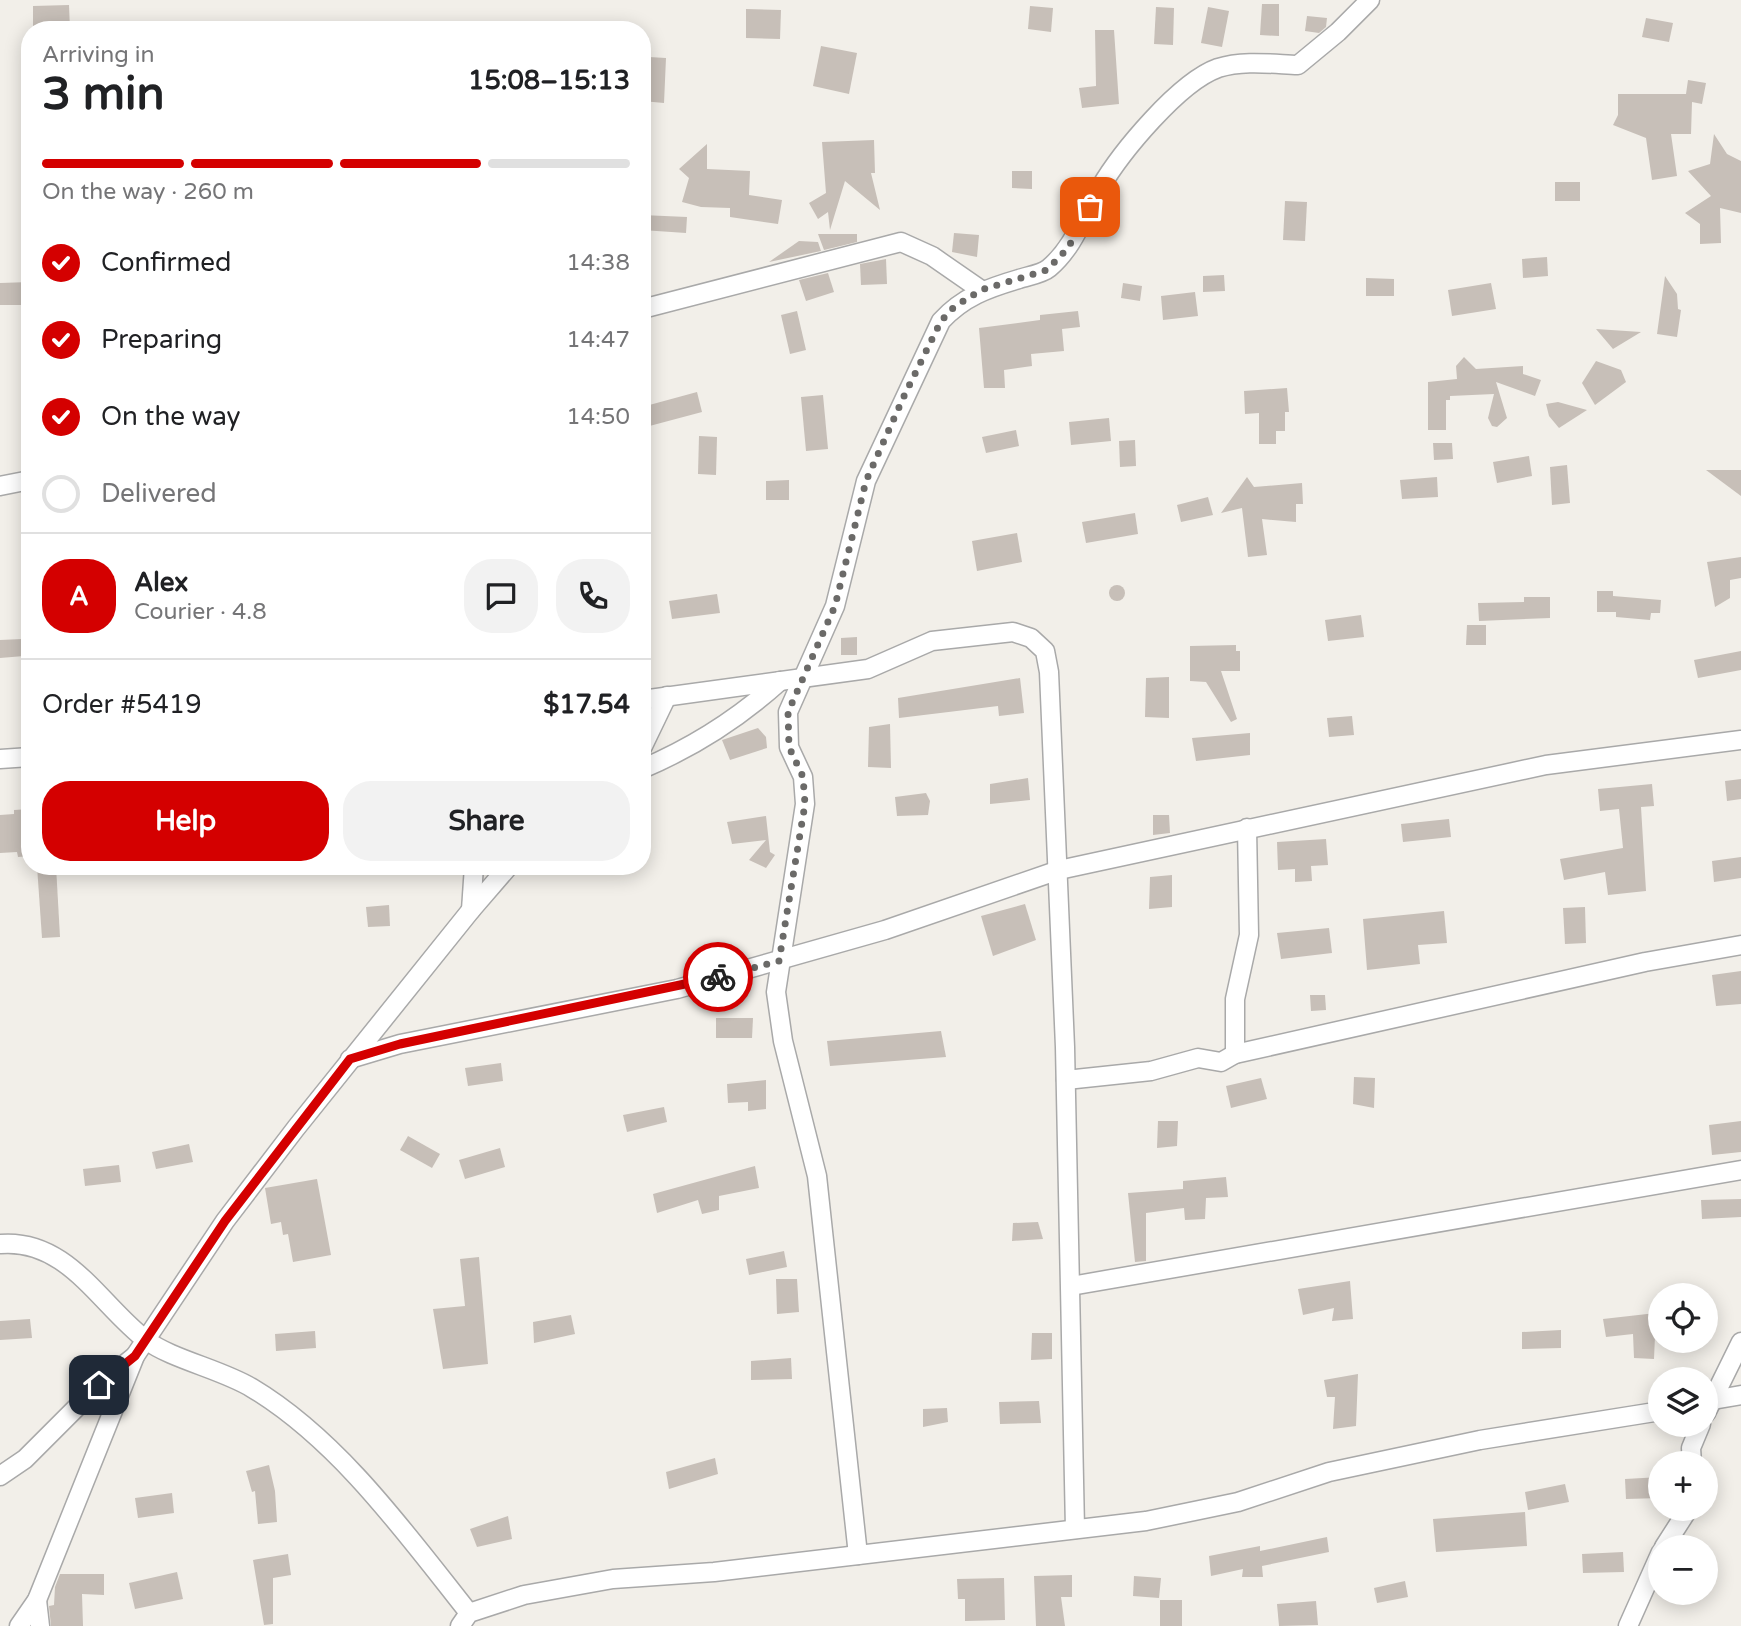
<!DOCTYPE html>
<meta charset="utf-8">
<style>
:root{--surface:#fff;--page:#f2f2f2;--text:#202124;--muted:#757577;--line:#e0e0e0;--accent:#d40000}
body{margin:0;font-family:"Varela Round",sans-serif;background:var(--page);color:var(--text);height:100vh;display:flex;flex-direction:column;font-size:26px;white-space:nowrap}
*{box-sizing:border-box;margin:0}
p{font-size:23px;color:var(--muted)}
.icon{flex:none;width:38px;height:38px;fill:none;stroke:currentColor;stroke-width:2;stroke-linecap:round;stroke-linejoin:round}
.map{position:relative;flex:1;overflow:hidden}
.details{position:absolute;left:21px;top:21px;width:630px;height:854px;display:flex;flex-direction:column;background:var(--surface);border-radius:28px;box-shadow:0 4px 18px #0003}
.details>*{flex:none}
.controls{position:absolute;left:1648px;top:1283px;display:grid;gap:14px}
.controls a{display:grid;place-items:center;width:70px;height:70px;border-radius:50%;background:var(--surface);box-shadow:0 4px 18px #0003;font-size:35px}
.pin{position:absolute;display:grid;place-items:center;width:60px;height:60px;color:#fff;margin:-30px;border-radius:14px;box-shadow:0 4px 10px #0006}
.courier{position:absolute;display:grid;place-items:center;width:70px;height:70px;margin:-35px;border:5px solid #d40000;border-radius:50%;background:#fff;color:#222;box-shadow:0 2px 9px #0007}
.headline em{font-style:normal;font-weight:800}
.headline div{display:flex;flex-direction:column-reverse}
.headline{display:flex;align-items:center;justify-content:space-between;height:119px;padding:0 21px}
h1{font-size:46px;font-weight:800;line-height:52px}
.bar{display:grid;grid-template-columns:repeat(4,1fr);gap:10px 7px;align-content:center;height:84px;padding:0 21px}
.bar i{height:9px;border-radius:5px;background:var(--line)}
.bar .on{background:var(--accent)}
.bar p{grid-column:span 4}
.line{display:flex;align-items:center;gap:18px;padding:0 21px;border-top:2px solid var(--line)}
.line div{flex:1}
.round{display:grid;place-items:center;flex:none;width:74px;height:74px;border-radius:28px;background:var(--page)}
ol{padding:0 21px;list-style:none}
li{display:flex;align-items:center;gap:21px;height:77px}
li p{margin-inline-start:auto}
li .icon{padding:7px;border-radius:50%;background:var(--accent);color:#fff;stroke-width:4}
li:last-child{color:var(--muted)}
li i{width:38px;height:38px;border:4px solid var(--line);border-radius:50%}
.button{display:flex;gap:14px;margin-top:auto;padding:14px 21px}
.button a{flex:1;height:80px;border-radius:28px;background:var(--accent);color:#fff;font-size:28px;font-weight:800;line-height:80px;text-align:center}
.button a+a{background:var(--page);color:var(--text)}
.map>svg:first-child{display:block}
</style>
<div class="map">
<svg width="1741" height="1626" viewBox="0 0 1741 1626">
<rect width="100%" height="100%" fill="#f2efe9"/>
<!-- building -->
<g fill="#c7bfb8">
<polygon points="1262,4 1279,4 1279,36 1260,35"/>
<polygon points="69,5 70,30 33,29 33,6"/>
<polygon points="1030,6 1053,8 1051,32 1028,29"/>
<polygon points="1156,7 1174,8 1173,45 1154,44"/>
<polygon points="1208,7 1229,11 1222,47 1201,43"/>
<polygon points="746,9 781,10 780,39 746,38"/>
<polygon points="1307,16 1327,18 1326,27 1319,33 1305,31"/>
<polygon points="1646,18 1673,23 1669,42 1642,37"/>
<polygon points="1095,30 1114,30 1119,104 1082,108 1079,88 1096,86"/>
<polygon points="821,46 857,53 849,94 813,86"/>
<polygon points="649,57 666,58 664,103 642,101 643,60 649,61"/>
<polygon points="1688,80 1706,83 1702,104 1692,102 1691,134 1671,134 1677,176 1652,180 1646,138 1613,125 1618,115 1618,94 1686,94"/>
<polygon points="1714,134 1727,154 1741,161 1741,213 1720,208 1721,243 1700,244 1700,224 1685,213 1711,196 1688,171 1710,164"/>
<polygon points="874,140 875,173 871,173 880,210 845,181 830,230 828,212 818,219 809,203 826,193 822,142"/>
<polygon points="707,144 707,169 750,171 749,195 782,200 778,224 730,217 730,208 701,207 682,202 689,178 679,169"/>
<polygon points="1012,171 1032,171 1032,189 1012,188"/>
<rect x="1555" y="182" width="25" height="19"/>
<polygon points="1285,201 1307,202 1305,241 1283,240"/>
<polygon points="642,215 687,217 686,233 642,230"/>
<polygon points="954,233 979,235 977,257 952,252"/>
<polygon points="818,234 857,234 857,242 824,250"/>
<polygon points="799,241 818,242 821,251 769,262"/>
<polygon points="1547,257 1548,276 1523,278 1522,259"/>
<polygon points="886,259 887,284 861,285 860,264"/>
<polygon points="828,273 834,292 806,301 799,280"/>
<polygon points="1224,275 1225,291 1203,292 1203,276"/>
<polygon points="1665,276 1677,294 1678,309 1681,310 1677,337 1657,334"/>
<polygon points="1366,278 1394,279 1394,296 1366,296"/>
<polygon points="30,282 30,305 0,305 0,283"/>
<polygon points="1123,283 1142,286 1140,301 1121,298"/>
<polygon points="1491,283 1496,309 1452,316 1448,290"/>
<polygon points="1195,292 1198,316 1163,320 1161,296"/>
<polygon points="797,311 806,350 790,354 781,315"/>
<polygon points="1078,311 1080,327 1062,329 1064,351 1031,354 1032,366 1004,370 1005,388 984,388 979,328 1040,320 1040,315"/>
<polygon points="1596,329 1641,332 1613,349"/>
<polygon points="1464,357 1476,369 1523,366 1523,374 1541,380 1535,396 1496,382 1507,418 1497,427 1492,426 1488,418 1494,394 1450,396 1450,400 1446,400 1446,430 1428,430 1428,382 1457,379 1456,366"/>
<polygon points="1596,361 1621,370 1626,382 1595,405 1582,383"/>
<polygon points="1287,388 1289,412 1285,412 1285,431 1276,431 1276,444 1259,444 1259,413 1245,414 1244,391"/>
<polygon points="697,392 702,412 642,428 642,407"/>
<polygon points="823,395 828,449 806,451 801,397"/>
<polygon points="1558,402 1587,410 1559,428 1549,416 1546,404"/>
<polygon points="1109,418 1111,441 1071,445 1069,422"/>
<polygon points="1016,430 1019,446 986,453 982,437"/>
<polygon points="699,436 717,437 716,475 698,474"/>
<polygon points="1135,440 1136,466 1120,467 1119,441"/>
<polygon points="1433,443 1452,443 1453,459 1434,460"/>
<polygon points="1529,456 1532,476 1497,483 1493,462"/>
<polygon points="1567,465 1570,503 1552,505 1550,467"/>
<polygon points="1706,470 1741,470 1741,496"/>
<polygon points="1247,477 1254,487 1302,483 1303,504 1296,504 1296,522 1262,519 1267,555 1248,557 1242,508 1221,513"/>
<polygon points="1437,477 1438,497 1402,499 1400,480"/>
<polygon points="789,480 789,500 766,500 766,481"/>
<polygon points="1208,497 1213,515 1181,522 1177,505"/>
<polygon points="1135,513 1138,534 1086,543 1082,522"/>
<polygon points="1017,533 1022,562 977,571 972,541"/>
<polygon points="1741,557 1741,578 1730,580 1730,598 1715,607 1707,562"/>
<circle cx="1117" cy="593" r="8"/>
<polygon points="1597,591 1613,591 1613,596 1661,600 1660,613 1651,613 1650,620 1616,617 1616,612 1597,612"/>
<polygon points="717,594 720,613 672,619 669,601"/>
<polygon points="1524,597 1550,597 1550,618 1479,621 1478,603 1524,602"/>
<polygon points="1361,615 1364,637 1328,641 1325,620"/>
<polygon points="1467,625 1486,625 1486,645 1466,645"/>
<polygon points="857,637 857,655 841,655 841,638"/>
<polygon points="22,639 24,656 0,658 0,640"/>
<polygon points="1236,645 1236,651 1240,651 1240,671 1221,671 1237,719 1231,722 1206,682 1190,681 1190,646"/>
<polygon points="1741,651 1741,670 1698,678 1694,660"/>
<polygon points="1169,677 1169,718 1145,717 1146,678"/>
<polygon points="1020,678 1024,713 999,716 998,706 899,718 898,698"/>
<polygon points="1352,716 1354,735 1329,737 1327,718"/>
<polygon points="890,724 891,768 868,767 869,727"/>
<polygon points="758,728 766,737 767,748 730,760 722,740"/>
<polygon points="1250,733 1250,755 1196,761 1192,738"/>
<polygon points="1028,778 1030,800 990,804 990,784"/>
<polygon points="1741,779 1741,799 1727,801 1725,781"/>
<polygon points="1652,784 1654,806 1641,807 1646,891 1608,895 1605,872 1564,880 1560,859 1623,848 1619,809 1600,811 1598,789"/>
<polygon points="926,793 930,801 928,815 897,816 895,797"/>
<polygon points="30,809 30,856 18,857 17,852 0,853 0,815 14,814 14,810"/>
<polygon points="1153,815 1169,815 1170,833 1153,835"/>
<polygon points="766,816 770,852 775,855 766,868 749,860 766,840 732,844 727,822"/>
<polygon points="1449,819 1451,837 1403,842 1401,824"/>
<polygon points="1326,839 1328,865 1311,866 1312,881 1295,882 1295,869 1278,870 1277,842"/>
<polygon points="1741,857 1741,878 1714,882 1712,861"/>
<polygon points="37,866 56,866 60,937 42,938"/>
<polygon points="1172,875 1172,907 1149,909 1150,877"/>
<polygon points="1025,904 1036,940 993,956 981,916"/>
<polygon points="389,905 390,926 368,927 366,907"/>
<polygon points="1585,907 1586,943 1565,944 1563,908"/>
<polygon points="1444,911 1447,943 1418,945 1420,964 1367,970 1363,919"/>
<polygon points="1329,928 1332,953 1281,959 1277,933"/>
<polygon points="1741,971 1741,1004 1716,1006 1712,975"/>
<polygon points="1310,995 1325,995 1326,1010 1311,1011"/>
<polygon points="716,1018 753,1018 752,1038 716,1038"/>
<polygon points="941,1031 946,1057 830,1066 827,1041"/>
<polygon points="501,1063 503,1081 468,1086 465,1068"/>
<polygon points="1354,1077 1375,1078 1374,1108 1353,1104"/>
<polygon points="1261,1078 1267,1099 1231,1108 1226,1086"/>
<polygon points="766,1080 766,1109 748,1111 748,1102 728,1103 727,1084"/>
<polygon points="664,1107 667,1122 627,1132 623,1115"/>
<polygon points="1158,1121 1178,1121 1177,1146 1157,1148"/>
<polygon points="1741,1121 1741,1152 1712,1155 1709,1125"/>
<polygon points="408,1136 440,1154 432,1168 400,1150"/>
<polygon points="189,1144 193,1162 156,1169 152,1152"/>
<polygon points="500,1148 505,1167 465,1179 459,1160"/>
<polygon points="119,1165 121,1182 85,1186 83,1169"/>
<polygon points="755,1166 759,1188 719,1196 719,1210 702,1214 698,1200 657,1213 653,1194"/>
<polygon points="1226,1177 1228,1197 1206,1198 1205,1219 1185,1220 1184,1208 1146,1213 1146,1261 1135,1262 1128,1193 1183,1189 1183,1181"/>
<polygon points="317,1179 331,1255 293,1262 288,1234 283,1235 281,1222 271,1224 265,1188"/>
<polygon points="1741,1199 1741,1217 1702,1219 1701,1200"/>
<polygon points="1038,1222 1043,1239 1012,1241 1013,1223"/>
<polygon points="784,1251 787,1267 749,1275 746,1259"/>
<polygon points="479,1257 488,1364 443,1369 433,1309 465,1306 460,1259"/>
<polygon points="776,1279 797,1279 799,1312 777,1314"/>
<polygon points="1350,1281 1353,1319 1332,1321 1334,1308 1303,1315 1298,1289"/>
<polygon points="1656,1313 1654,1359 1634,1358 1633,1334 1606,1337 1603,1319"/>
<polygon points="571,1315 575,1334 534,1343 533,1322"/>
<polygon points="30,1319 32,1338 0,1340 0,1321"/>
<polygon points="1561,1330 1561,1348 1522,1349 1522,1332"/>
<polygon points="315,1331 316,1348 276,1351 275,1334"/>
<polygon points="1032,1333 1052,1333 1052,1359 1031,1360"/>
<polygon points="791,1358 792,1379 751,1380 751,1361"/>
<polygon points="1358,1374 1356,1426 1333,1429 1335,1397 1327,1397 1324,1380"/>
<polygon points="1039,1401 1041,1423 1000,1424 999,1402"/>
<polygon points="947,1408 948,1422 923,1427 923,1409"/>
<polygon points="715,1458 718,1474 669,1489 666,1472"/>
<polygon points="269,1465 275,1491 277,1522 258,1524 255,1491 252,1492 246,1471"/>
<polygon points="1661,1477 1661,1498 1626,1499 1625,1479"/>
<polygon points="1565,1484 1569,1502 1528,1510 1525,1492"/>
<polygon points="172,1493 174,1513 138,1518 135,1498"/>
<polygon points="1525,1512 1527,1546 1436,1552 1433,1519"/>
<polygon points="508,1516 512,1539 477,1547 470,1529"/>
<polygon points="1327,1537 1329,1552 1262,1566 1263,1577 1242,1577 1243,1569 1211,1576 1209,1556 1260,1546 1260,1551"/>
<polygon points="1623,1552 1624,1572 1583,1573 1582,1554"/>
<polygon points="288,1554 291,1575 273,1578 273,1624 264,1625 253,1560"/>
<polygon points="177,1572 183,1599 135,1609 129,1583"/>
<polygon points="60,1574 104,1574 104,1595 82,1594 83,1626 51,1626 49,1606 54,1605 55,1587"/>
<polygon points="1072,1575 1072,1597 1061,1597 1065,1626 1036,1626 1034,1576"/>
<polygon points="1134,1576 1161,1578 1159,1598 1133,1596"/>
<polygon points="1004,1578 1005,1620 965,1621 965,1599 958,1599 957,1579"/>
<polygon points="1405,1581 1408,1597 1377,1603 1374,1588"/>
<rect x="1160" y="1600" width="22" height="26"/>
<polygon points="1316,1601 1318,1625 1279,1626 1277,1604"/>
</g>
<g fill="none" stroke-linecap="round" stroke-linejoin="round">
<defs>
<g id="street">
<polyline points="642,309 901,242 932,256 981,290"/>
<polyline points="0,486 30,480"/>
<polyline points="642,700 868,669 932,641 1013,632 1031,638 1045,651 1049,672 1065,1047 1075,1529"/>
<polyline points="642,748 667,696"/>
<polyline points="0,759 30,757"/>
<path d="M642,769C694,747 738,719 780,681"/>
<polyline points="471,910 474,866"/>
<polyline points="1235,1054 1235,999 1249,935 1247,828"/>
<polyline points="350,1059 400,1044 677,989 885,930 1059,870 1546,765 1741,740"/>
<polyline points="1066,1080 1151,1071 1198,1058 1221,1062 1235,1054 1645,962 1741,945"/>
<path d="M0,1244C67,1238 100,1305 146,1340C171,1359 223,1370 252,1388C339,1440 407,1535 469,1613"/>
<polyline points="1071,1286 1741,1170"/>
<polyline points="1707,1401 1741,1395"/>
<polyline points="1706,1413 1741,1342"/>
<polyline points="1692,1463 1691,1448 1701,1424"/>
<polyline points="0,1476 25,1459 99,1385 135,1356"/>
<polyline points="1664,1547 1689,1508"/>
<path d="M858,1555L817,1176L783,1041L776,992L805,804L803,777L789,747L788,712L835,606L866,481L941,321C963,297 988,288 1019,279C1028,276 1042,274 1049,268C1074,247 1084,215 1100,188C1121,152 1179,82 1218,68C1243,60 1272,64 1298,65L1338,32L1370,0"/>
<polyline points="37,1600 40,1626"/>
<polyline points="19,1626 37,1600 135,1356 225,1221 296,1128 471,910 509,866"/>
<polyline points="460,1626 469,1613 524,1595 613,1579 714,1572 1146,1521 1238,1502 1329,1472 1480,1440 1661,1411"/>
<polyline points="1628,1626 1661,1552"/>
</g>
</defs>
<!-- street casing -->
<use href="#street" stroke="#a9a9a9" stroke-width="21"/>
<!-- street -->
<use href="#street" stroke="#fff" stroke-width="18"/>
</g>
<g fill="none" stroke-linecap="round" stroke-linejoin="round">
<!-- done -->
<polyline stroke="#6b6a68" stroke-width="7" stroke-dasharray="0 12.6" points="718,977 779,961 805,804 803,777 789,747 788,712 835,606 866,481 905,394 941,321 954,307 981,290 1047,270 1068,248 1090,207"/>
<!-- route -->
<polyline stroke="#d40000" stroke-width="9" points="99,1385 135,1356 225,1221 350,1059 400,1044 718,977"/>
</g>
</svg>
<div class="controls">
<a><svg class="icon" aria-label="locate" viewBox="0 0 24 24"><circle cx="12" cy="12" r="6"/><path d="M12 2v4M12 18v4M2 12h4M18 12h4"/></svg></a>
<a><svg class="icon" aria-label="layers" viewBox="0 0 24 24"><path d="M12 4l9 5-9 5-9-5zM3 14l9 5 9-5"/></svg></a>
<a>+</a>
<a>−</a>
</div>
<div class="pin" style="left:1090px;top:207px;background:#ea580c"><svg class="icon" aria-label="bag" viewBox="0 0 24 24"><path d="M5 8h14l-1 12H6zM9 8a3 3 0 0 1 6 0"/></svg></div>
<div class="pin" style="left:99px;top:1385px;background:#1f2937"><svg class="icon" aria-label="home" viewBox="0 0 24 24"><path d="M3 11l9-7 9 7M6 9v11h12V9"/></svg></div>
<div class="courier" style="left:718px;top:977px"><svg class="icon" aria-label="bike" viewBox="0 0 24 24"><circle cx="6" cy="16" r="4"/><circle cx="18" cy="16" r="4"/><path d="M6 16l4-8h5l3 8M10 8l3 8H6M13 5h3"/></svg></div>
<section class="details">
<div class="headline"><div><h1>3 min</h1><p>Arriving in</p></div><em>15:08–15:13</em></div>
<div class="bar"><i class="on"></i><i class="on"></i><i class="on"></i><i></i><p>On the way · 260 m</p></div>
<ol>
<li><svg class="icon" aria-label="check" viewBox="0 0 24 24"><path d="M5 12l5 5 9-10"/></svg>Confirmed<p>14:38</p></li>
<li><svg class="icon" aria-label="check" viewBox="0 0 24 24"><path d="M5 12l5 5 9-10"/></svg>Preparing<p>14:47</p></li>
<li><svg class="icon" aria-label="check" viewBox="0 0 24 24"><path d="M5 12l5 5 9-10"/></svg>On the way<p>14:50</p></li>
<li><i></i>Delivered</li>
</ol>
<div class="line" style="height:126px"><b class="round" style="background:var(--accent);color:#fff">A</b><div><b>Alex</b><p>Courier · 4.8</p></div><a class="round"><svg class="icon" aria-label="chat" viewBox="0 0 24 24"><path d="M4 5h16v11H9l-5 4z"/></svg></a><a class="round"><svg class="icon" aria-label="phone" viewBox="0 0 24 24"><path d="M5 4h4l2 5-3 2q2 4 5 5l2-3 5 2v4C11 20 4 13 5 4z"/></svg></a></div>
<div class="line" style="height:91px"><div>Order #5419</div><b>$17.54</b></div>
<div class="button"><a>Help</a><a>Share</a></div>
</section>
</div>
